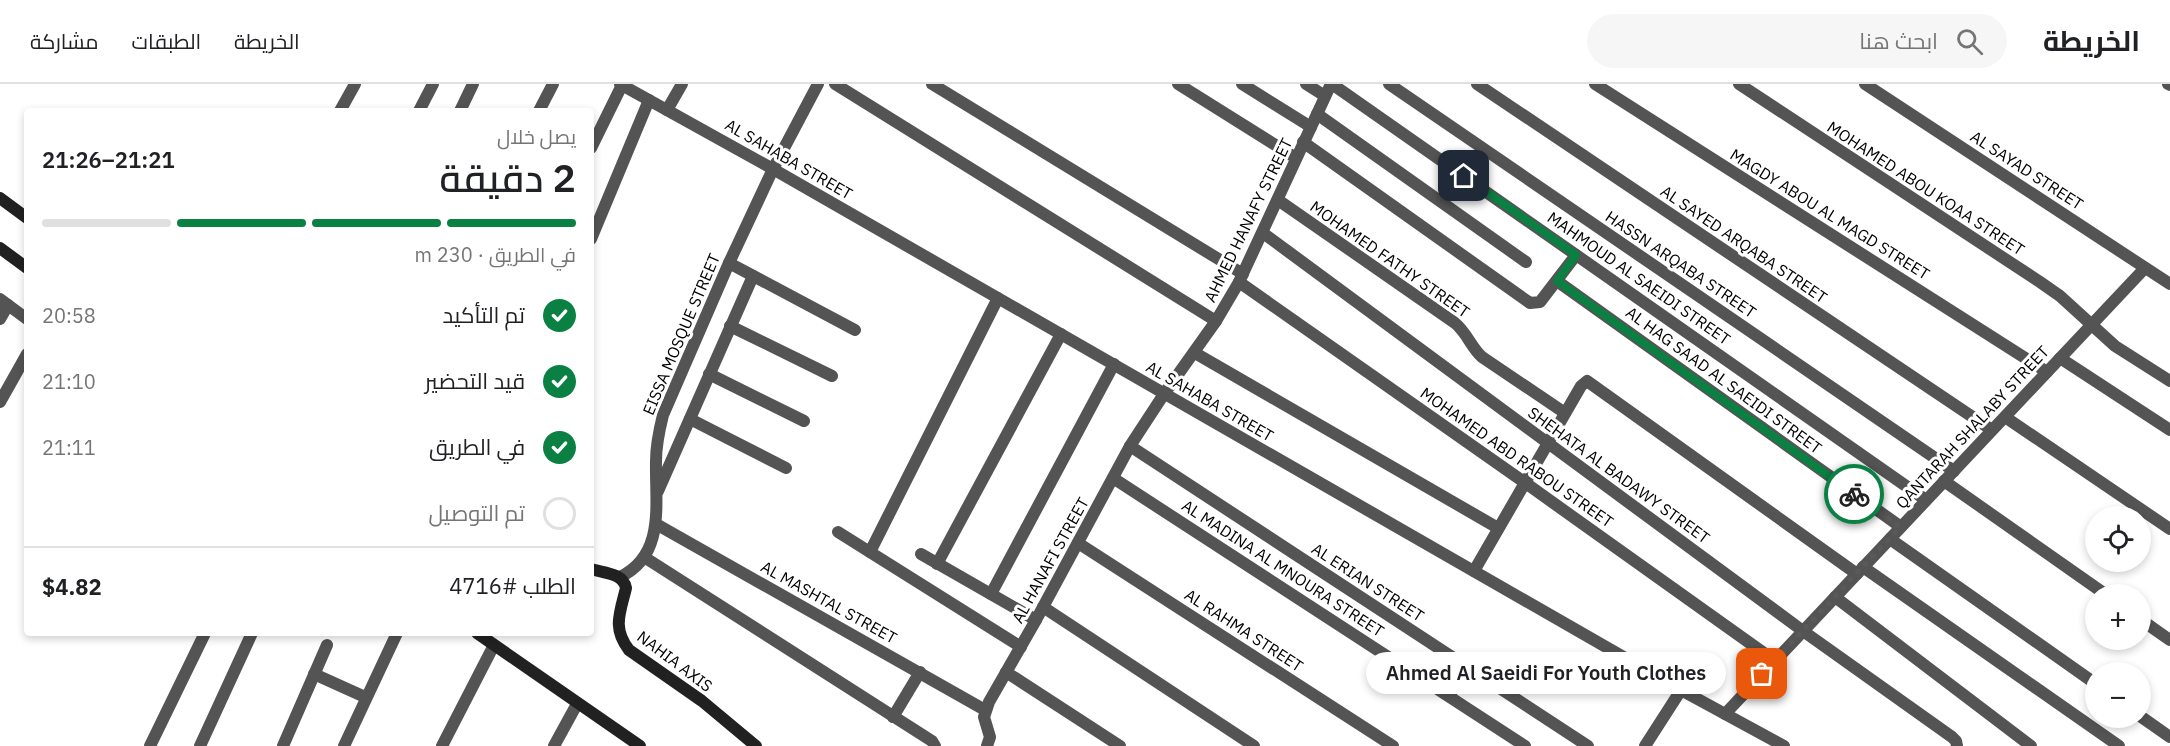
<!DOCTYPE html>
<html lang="ar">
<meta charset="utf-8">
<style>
:root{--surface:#fff;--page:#f6f6f6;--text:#202124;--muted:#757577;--line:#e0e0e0;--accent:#0b8043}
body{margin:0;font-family:"IBM Plex Sans",Cairo,sans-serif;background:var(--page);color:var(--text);direction:rtl;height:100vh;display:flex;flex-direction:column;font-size:22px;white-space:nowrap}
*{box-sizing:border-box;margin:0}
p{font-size:20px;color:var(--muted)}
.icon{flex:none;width:33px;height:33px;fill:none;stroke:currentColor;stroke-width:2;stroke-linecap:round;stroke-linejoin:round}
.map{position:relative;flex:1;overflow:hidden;direction:ltr}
.side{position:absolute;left:24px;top:24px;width:570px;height:528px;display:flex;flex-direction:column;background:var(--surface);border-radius:6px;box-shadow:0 3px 9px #0003;direction:rtl}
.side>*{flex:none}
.controls{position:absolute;left:2085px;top:422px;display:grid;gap:12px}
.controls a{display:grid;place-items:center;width:66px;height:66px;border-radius:50%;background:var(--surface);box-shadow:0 3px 9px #0003;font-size:30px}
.pin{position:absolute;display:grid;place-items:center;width:51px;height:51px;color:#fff;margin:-26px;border-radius:12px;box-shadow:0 3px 9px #0006}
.courier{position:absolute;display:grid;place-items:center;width:60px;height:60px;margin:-30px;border:4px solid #0b8043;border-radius:50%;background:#fff;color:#222;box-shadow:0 2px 8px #0007}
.bubble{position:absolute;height:42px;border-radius:21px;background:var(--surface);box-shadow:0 3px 9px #0003;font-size:20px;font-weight:600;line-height:42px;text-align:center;direction:rtl}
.overview em{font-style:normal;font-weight:600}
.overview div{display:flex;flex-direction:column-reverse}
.overview{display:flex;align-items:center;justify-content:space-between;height:102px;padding:0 18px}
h1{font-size:39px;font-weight:600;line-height:45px}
.bar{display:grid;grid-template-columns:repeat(4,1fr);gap:9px 6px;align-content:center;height:72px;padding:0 18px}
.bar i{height:8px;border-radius:4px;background:var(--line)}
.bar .current{background:var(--accent)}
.bar p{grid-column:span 4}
.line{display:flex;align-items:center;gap:15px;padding:0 18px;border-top:2px solid var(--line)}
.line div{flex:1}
ol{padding:0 18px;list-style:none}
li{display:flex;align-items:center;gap:18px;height:66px}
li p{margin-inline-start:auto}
li .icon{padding:6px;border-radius:50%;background:var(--accent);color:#fff;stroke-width:4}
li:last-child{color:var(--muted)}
li i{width:33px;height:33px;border:3px solid var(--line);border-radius:50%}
header{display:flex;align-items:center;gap:36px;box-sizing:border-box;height:84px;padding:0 30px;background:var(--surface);border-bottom:2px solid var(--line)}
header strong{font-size:28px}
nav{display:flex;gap:33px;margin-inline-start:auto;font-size:21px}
.search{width:420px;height:54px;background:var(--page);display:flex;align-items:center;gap:15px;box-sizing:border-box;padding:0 21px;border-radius:33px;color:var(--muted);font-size:22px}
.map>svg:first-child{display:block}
</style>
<header>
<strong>الخريطة</strong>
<div class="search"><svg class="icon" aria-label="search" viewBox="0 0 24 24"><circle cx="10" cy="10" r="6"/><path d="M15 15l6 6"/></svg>ابحث هنا</div>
<nav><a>الخريطة</a><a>الطبقات</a><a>مشاركة</a></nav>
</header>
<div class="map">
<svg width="2170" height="662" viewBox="0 0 2170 662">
<rect width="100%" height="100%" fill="#fff"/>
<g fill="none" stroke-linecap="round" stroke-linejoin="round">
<!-- minor -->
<g stroke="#545454" stroke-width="12">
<polyline points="835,0 1216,237"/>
<polyline points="932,0 1243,190"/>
<polyline points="1178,0 1296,74"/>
<polyline points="1242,0 1311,43"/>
<polyline points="1306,0 1325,12"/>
<polyline points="1332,0 1926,416"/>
<polyline points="1389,0 1954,387"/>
<polyline points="1477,0 1992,346"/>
<polyline points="1595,0 2047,288"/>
<polyline points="1739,0 2040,198 2060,212 2115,262 2170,297"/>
<polyline points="1865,0 2170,200"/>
<polyline points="2168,0 2170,1"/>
<polyline points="667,26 682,0"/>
<polyline points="340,27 355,0"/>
<polyline points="419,27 433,0"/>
<polyline points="460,27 473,0"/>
<polyline points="539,27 553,0"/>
<polyline points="1317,30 1526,178"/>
<polyline points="1303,58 1530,219 1540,218 1576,171"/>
<polyline points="591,64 622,1"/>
<path d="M1278,116L1455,239C1467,249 1471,263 1482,273L1565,329"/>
<polyline points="1263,149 1803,547 1952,653 1956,657 1957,662"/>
<polyline points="591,155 649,16"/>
<polyline points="729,179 855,246"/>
<polyline points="1557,197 1901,443"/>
<polyline points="1239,198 1524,398 1775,577"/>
<polyline points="0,215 27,235"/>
<polyline points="0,235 8,221"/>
<polyline points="730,242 832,292"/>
<polyline points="1195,269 1498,444"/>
<polyline points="2060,274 2170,346"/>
<polyline points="709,290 804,337"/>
<polyline points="0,318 27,270"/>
<polyline points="2005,333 2170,445"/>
<polyline points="690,335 786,384"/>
<polyline points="1130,362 1588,662"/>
<polyline points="1113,394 1525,662"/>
<polyline points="1944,397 2105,510"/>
<polyline points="658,407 753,192"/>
<polyline points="656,440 985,626"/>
<polyline points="838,448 1021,563"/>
<polyline points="1890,455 2096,600"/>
<polyline points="1078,459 1393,662"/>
<polyline points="870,468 998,214"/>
<polyline points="921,470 1036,536"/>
<polyline points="644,473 932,657 935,662"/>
<polyline points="937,480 1061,250"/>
<polyline points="1863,483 2119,662"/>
<polyline points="1474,487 1581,302 1587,297 1857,490"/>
<path d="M620,493C666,471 655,419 656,377C656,361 659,347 663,331L729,179L773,85L818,0"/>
<polyline points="991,510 1114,280"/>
<polyline points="1835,513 2031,662"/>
<polyline points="1043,523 1254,662"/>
<polyline points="2140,535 2170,556"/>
<polyline points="1006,588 1120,662"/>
<polyline points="314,590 365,613"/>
<polyline points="1449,612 1468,583"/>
<polyline points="1725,630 2145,184"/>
<polyline points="2140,632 2170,653"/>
<polyline points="893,633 920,588"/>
<polyline points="150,662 205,549"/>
<polyline points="200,662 252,549"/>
<polyline points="283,662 327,561"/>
<polyline points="344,662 397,549"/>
<polyline points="442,662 494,561"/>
<polyline points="554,662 577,620"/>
<polyline points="987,662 990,653 984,633 989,618 1036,536 1130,362 1164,310 1216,237 1239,198 1331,0"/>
<polyline points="1645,662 1681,606"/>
</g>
<!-- tertiary -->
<polyline stroke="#545454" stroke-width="12" points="620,0 773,85 1681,606 1784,662"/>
<!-- secondary -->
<g stroke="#212121" stroke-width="12">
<polyline points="0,114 27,134"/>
<polyline points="0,164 27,184"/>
<path d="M591,485C604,489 623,489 626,504C620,529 612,544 629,566L702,617L756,662"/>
<polyline points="477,549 640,662"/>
</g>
</g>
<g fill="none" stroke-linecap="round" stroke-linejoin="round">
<!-- done -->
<polyline stroke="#595959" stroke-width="6" stroke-dasharray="0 10.8" points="1762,590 1900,443 1854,410"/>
<!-- route -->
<polyline stroke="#0b8043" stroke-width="8" points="1464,92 1576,171 1557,197 1854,410"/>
</g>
<g text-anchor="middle" stroke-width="6" stroke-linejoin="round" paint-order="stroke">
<!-- street labels -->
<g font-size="16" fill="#000" stroke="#fff">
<text transform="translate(789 75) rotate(30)" y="6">AL SAHABA STREET</text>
<text transform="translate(2027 86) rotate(33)" y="6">AL SAYAD STREET</text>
<text transform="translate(1926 104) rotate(33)" y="6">MOHAMED ABOU KOAA STREET</text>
<text transform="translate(1830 130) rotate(32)" y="6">MAGDY ABOU AL MAGD STREET</text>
<text transform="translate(1248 136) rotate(-64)" y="6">AHMED HANAFY STREET</text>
<text transform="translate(1744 160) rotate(34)" y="6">AL SAYED ARQABA STREET</text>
<text transform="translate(1390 175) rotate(35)" y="6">MOHAMED FATHY STREET</text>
<text transform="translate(1681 180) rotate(34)" y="6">HASSN ARQABA STREET</text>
<text transform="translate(1639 194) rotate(35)" y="6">MAHMOUD AL SAEIDI STREET</text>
<text transform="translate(681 250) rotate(-67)" y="6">EISSA MOSQUE STREET</text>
<text transform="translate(1724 296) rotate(36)" y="6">AL HAG SAAD AL SAEIDI STREET</text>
<text transform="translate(1210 317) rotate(30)" y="6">AL SAHABA STREET</text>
<text transform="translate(1972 343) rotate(-47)" y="6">QANTARAH SHALABY STREET</text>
<text transform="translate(1517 373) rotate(35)" y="6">MOHAMED ABD RABOU STREET</text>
<text transform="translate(1619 391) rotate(36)" y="6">SHEHATA AL BADAWY STREET</text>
<text transform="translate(1050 476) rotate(-61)" y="6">AL HANAFI STREET</text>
<text transform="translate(1283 484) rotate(33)" y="6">AL MADINA AL MNOURA STREET</text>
<text transform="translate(1368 498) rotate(33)" y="6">AL ERIAN STREET</text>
<text transform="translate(829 518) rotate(29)" y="6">AL MASHTAL STREET</text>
<text transform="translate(1244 546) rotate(33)" y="6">AL RAHMA STREET</text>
<text transform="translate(675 577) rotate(37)" y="6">NAHIA AXIS</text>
</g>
</g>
</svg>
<div class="controls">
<a><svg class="icon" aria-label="locate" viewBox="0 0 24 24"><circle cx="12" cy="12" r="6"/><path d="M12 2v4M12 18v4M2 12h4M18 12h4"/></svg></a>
<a>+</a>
<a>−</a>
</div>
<div class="pin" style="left:1762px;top:590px;background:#ea580c"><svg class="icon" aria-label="bag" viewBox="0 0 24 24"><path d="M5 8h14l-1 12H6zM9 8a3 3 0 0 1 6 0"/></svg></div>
<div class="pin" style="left:1464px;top:92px;background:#1f2937"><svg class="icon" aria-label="home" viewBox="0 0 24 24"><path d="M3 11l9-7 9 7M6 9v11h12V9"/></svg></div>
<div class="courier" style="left:1854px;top:410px"><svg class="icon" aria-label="bike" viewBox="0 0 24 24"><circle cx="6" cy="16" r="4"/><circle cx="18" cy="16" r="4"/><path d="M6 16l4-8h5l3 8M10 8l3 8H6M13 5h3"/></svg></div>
<div class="bubble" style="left:1366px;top:568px;width:360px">Ahmed Al Saeidi For Youth Clothes</div>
<section class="side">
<div class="overview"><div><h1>2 دقيقة</h1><p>يصل خلال</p></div><em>21:21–21:26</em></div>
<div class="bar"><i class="current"></i><i class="current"></i><i class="current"></i><i></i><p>في الطريق · 230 m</p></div>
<ol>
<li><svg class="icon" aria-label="check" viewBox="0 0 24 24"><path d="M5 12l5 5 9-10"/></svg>تم التأكيد<p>20:58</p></li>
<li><svg class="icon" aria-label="check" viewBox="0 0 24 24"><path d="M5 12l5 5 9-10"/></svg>قيد التحضير<p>21:10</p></li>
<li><svg class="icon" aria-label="check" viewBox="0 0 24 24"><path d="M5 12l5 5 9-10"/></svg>في الطريق<p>21:11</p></li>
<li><i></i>تم التوصيل</li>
</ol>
<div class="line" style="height:78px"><div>الطلب #4716</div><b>$4.82</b></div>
</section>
</div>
